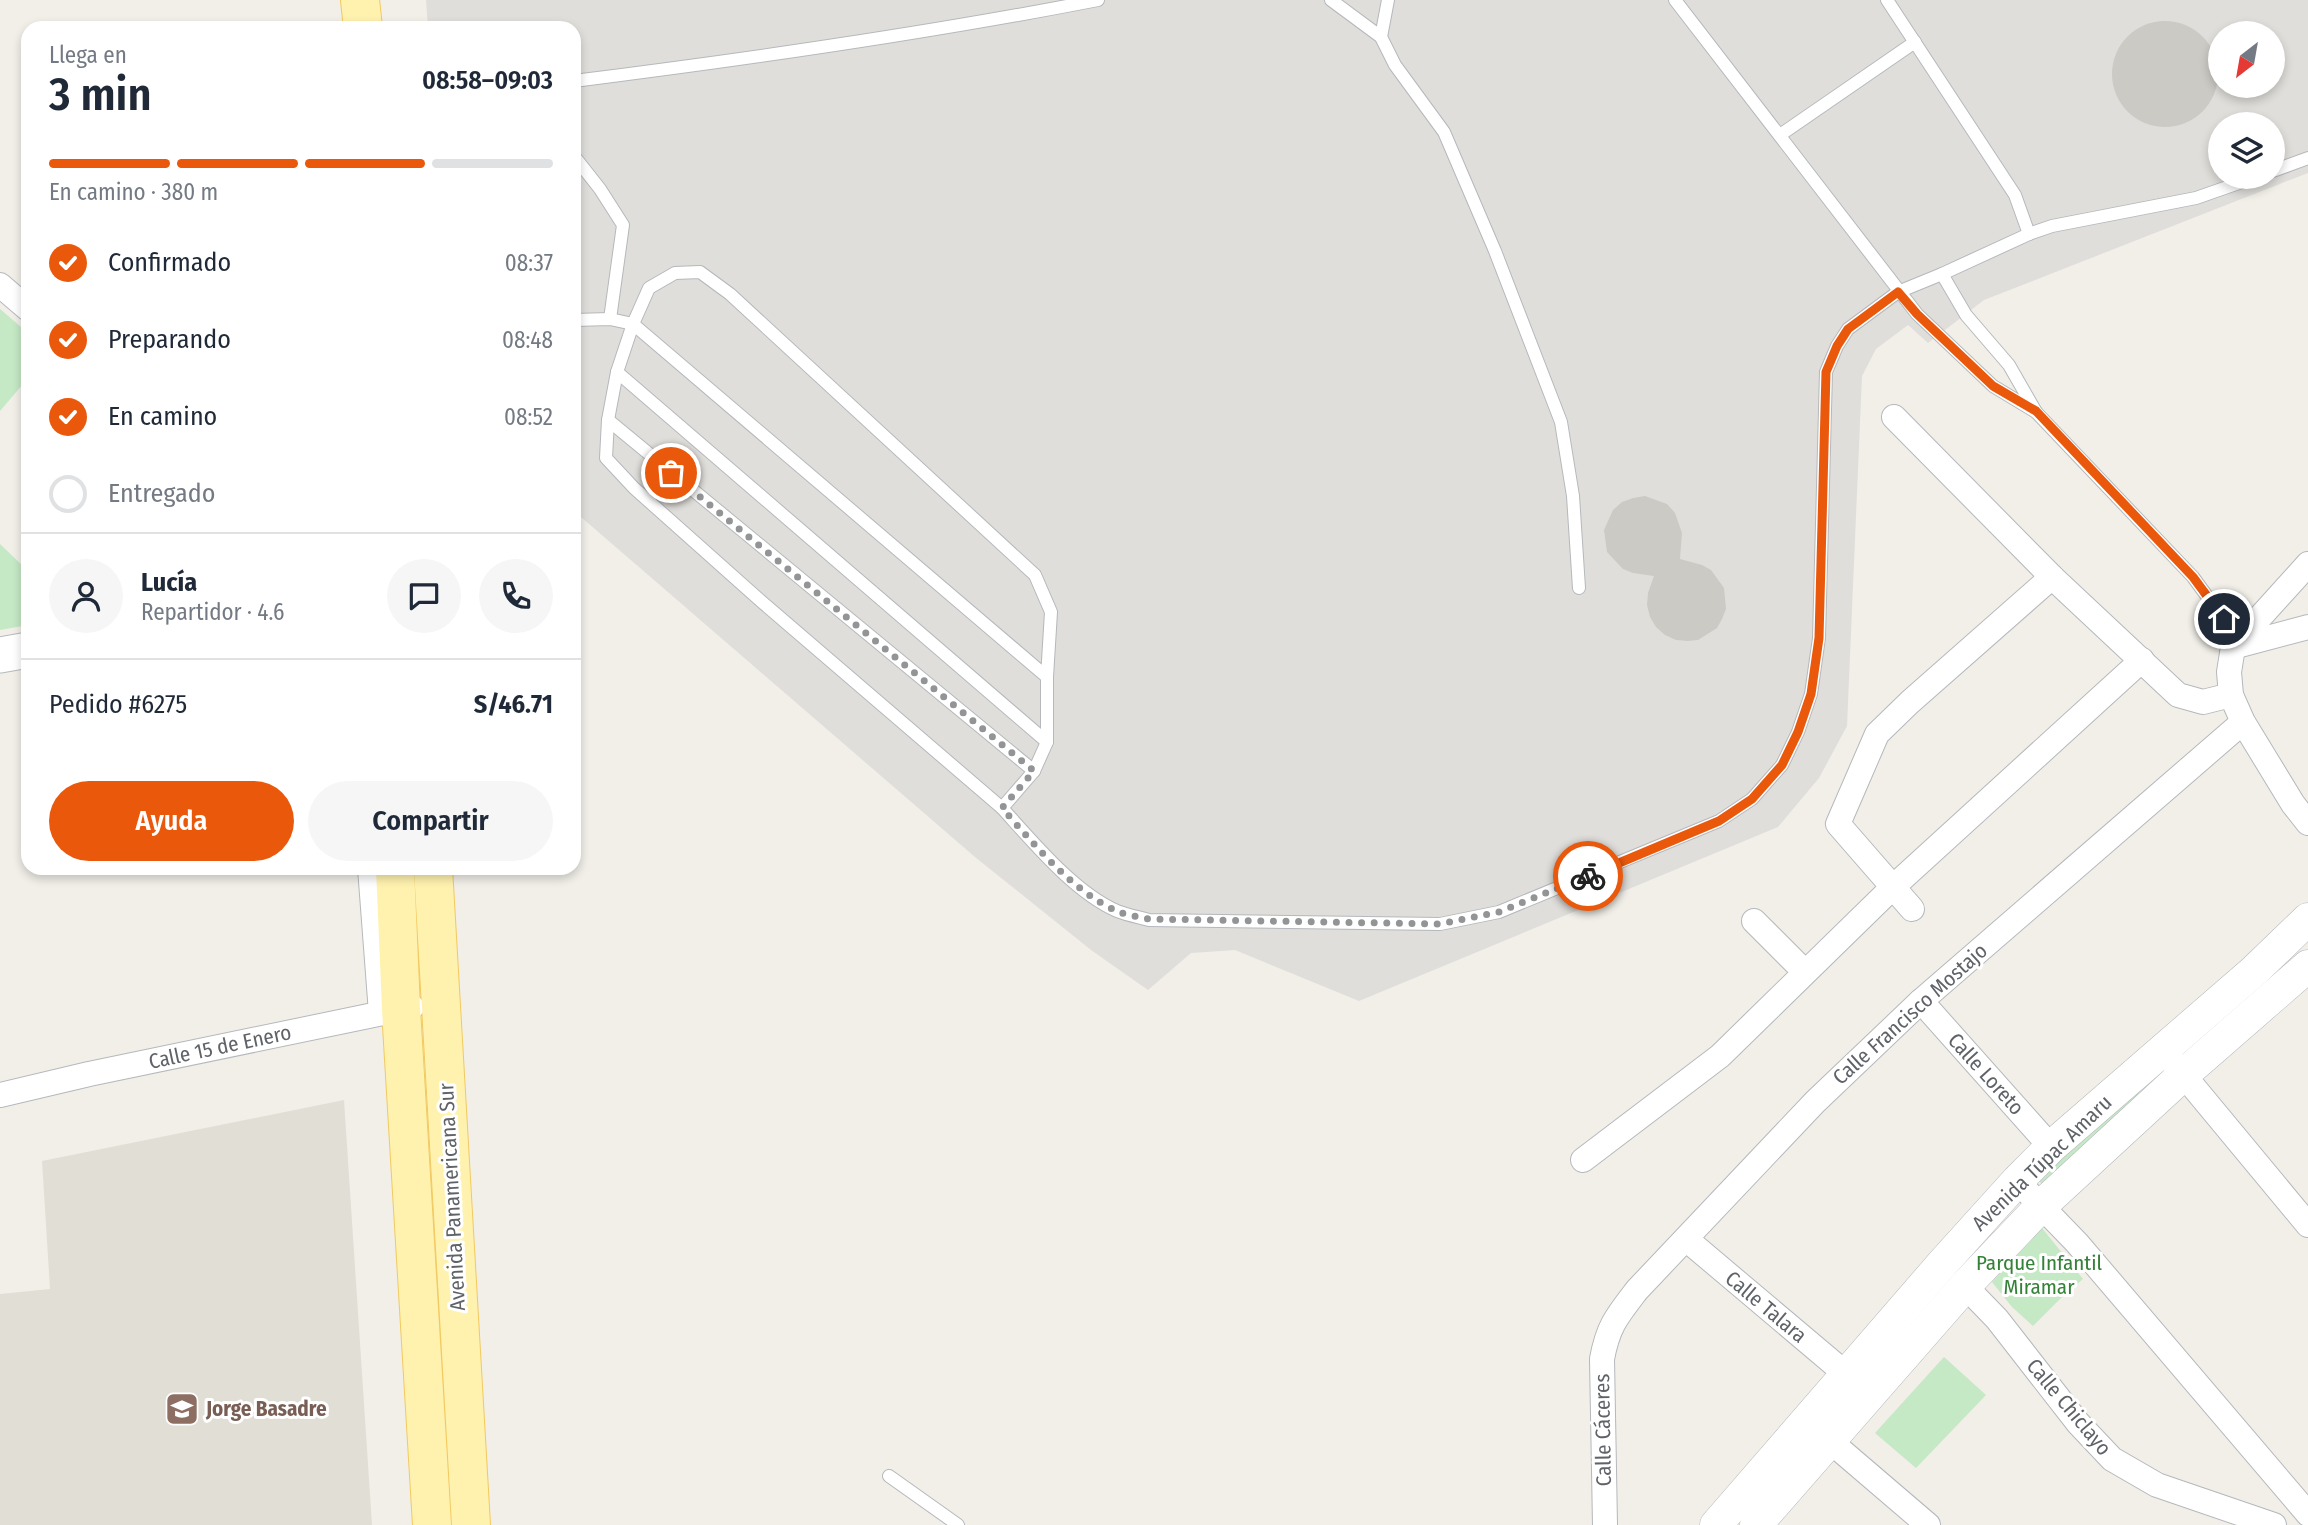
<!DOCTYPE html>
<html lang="es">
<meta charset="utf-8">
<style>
:root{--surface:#fff;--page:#f6f6f7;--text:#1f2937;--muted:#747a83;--line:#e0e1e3;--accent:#ea580c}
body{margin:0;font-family:"Fira Sans Condensed",sans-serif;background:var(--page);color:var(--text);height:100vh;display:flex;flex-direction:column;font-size:26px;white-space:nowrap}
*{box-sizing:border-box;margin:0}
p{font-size:23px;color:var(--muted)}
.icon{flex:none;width:38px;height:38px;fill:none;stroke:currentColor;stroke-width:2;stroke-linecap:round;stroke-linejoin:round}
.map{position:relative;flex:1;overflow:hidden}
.drawer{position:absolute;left:21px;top:21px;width:560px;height:854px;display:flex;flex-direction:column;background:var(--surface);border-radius:21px;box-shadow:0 4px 10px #0003}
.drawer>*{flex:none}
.needle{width:46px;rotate:211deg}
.fabs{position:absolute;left:2208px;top:21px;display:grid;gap:14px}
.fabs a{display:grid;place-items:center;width:77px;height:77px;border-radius:50%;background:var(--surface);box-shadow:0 4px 10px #0003;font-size:35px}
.pin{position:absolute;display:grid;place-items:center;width:60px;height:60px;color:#fff;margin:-30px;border:4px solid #fff;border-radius:50%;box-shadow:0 2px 7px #0007}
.courier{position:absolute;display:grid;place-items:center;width:70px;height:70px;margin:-35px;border:5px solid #ea580c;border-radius:50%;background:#fff;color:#222;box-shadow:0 2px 9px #0007}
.headline em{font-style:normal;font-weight:600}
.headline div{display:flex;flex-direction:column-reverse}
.headline{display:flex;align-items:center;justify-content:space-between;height:119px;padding:0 28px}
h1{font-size:46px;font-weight:600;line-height:52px}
.bar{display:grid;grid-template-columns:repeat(4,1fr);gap:10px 7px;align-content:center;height:84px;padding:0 28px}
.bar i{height:9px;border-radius:5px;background:var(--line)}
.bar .active{background:var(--accent)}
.bar p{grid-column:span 4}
.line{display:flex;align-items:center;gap:18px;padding:0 28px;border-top:2px solid var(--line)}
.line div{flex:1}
.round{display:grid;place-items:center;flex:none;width:74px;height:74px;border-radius:37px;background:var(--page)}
ol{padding:0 28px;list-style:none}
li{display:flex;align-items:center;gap:21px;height:77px}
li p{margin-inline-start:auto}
li .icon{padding:7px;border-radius:50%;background:var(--accent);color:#fff;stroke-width:4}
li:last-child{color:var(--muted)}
li i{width:38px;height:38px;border:4px solid var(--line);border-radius:50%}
.button{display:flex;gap:14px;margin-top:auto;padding:14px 28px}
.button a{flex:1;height:80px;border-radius:42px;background:var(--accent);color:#fff;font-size:28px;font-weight:600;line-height:80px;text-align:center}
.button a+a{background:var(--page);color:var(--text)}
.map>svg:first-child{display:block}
</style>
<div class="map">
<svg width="2308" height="1525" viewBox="0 0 2308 1525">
<rect width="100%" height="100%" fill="#f1efe8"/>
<!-- industrial -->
<path fill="#e0deda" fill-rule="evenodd" d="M426,0H2308V173L1984,300L1928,343L1908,325L1876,349L1862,376L1847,726L1819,778L1778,827L1359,1001L1235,950L1191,953L1148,990L1091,950L975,857L574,511V28H428ZM2221,33H2273V86H2221ZM2221,124H2273V177H2221Z"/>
<!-- education -->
<polygon fill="#e1ded6" points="344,1100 372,1525 0,1525 0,1294 50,1289 42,1161"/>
<!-- green -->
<g fill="#c5e8c5">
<polygon points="0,309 28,333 28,378 0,411"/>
<polygon points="0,544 28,571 28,625 0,630"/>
<polygon points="2147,1080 2158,1091 2046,1188 2036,1178"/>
<polygon points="2042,1228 2083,1279 2060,1299 2033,1326 2012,1307 1992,1282"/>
<polygon points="1944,1357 1986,1395 1916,1468 1875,1433"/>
</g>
<!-- building -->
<g fill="#cccac5">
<circle cx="2165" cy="74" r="53"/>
<polygon points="1645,496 1667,504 1675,513 1682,533 1680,559 1702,565 1711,570 1724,588 1726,609 1722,619 1717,628 1698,640 1688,641 1676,640 1665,635 1656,627 1650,617 1647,605 1648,593 1654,576 1633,573 1623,569 1607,552 1604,530 1613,510 1622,502 1633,498"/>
</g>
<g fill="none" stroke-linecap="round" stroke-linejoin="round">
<defs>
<g id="service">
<polyline points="1331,0 1381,37 1395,65 1444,132 1495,251 1561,422 1573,496 1579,588"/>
<polyline points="1675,0 1917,314 1993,386 2036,412"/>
<polyline points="1887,0 2015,195 2029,234"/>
<polyline points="1381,37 1388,0"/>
<path d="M574,81C749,59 924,34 1098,0"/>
<polyline points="1780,135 1915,42"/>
<polyline points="574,156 600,189 623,225 610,319"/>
<polyline points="2273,171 2308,158"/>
<polyline points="1942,274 1966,315 2009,365 2036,412 2193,577 2239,640"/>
<path d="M574,320L610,319L633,324L617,372L608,420L606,458L634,488L762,602L1002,808C1033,842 1074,892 1117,911C1127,915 1138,917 1149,920L1440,924L1499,912L1719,821L1752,799L1782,765L1798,732L1811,694L1819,638L1826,372L1837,346L1848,329L1898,292L1942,274L2029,234L2052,226L2196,198L2256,177"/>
<polyline points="617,372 1047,742"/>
<polyline points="608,420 1034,771"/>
<polyline points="1002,808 1034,771 1047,742 1047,677 1051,612 1035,575 730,294 700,272 675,273 649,288 633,324 1047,677"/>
<polyline points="889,1476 958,1525"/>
</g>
<g id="minor">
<polyline points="0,285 28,309"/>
<polyline points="1894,417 2052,577 2178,695 2203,702 2231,695"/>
<polyline points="2308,564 2233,647 2229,672 2231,695 2243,722 2293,804 2308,823"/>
<polyline points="2233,647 2308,627"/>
<polyline points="370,868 381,1013"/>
<polyline points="1912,909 1838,824 1877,734 1910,702 2052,577"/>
<polyline points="1754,921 1805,972"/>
<polyline points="1921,1001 2051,1147"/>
<polyline points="2172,1061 2308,1225"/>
<polyline points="0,1095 89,1074 412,1007"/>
<polyline points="1583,1160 1720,1056 1893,887 2142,660"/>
<polyline points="2017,1181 2077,1243 2308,1514"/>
<polyline points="1686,1239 1846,1374"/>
<polyline points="1965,1286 1997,1319 2078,1423 2112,1459 2157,1485 2274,1525"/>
<polyline points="1817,1430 1928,1525"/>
<path d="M1605,1525L1602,1359C1608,1326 1617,1316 1637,1290L1815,1102L1921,1001L2243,722"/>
</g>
<g id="tertiary">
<polyline points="1716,1525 1942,1264 2017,1181 2051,1147 2254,971 2308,919"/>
<polyline points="1756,1525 1965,1286 2042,1205 2183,1075 2308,966"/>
</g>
<polyline id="secondary" points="0,655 28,650"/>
<g id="primary">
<polyline points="360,0 363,28"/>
<polyline points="395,868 401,1009 432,1525"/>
<polyline points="433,868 471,1525"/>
</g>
</defs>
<!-- service casing -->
<use href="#service" stroke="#b5b8bc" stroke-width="14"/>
<!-- minor casing -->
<use href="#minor" stroke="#b5b8bc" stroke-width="26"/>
<!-- tertiary casing -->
<use href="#tertiary" stroke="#b5b8bc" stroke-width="33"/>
<!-- secondary casing -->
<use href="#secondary" stroke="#b6babf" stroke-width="37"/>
<!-- primary casing -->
<use href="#primary" stroke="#f2c960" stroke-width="40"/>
<!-- service -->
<use href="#service" stroke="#fff" stroke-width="12"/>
<!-- minor -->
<use href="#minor" stroke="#fff" stroke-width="24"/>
<!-- tertiary -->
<use href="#tertiary" stroke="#fff" stroke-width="32"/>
<!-- secondary -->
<use href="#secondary" stroke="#fff" stroke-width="35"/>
<!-- primary -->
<use href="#primary" stroke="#fff2af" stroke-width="38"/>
</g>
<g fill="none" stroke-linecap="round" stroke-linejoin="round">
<!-- done -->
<path stroke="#929495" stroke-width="7" stroke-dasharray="0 12.6" d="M671,473L1034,771L1002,808C1033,843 1073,892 1117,911C1126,915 1138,917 1149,919L1440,924L1499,912L1588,876"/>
<!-- route -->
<polyline stroke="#ea580c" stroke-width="9" points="1588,876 1719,821 1752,799 1782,765 1798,732 1811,694 1819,638 1826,372 1837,346 1848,329 1898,292 1917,314 1993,386 2036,411 2193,577 2224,619"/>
</g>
<!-- icons -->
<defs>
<symbol id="school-square" viewBox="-11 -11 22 22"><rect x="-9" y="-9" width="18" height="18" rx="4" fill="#8d6e63" stroke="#fff"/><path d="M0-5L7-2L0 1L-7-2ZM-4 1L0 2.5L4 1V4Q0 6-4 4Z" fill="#fff"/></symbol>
</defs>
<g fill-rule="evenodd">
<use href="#school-square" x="163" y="1390" width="38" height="38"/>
</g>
<g text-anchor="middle" stroke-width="6" stroke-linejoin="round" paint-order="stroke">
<!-- street labels -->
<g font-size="21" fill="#5f6368" stroke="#fff">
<text transform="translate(1910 1014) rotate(-42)" y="7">Calle Francisco Mostajo</text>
<text transform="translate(220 1047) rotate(-12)" y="7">Calle 15 de Enero</text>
<text transform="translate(1986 1074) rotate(48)" y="7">Calle Loreto</text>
<text transform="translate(2042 1163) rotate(-44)" y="7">Avenida Túpac Amaru</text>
<text transform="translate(452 1197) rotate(-93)" y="7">Avenida Panamericana Sur</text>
<text transform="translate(1766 1307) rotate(40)" y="7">Calle Talara</text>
<text transform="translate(2069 1407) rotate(50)" y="7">Calle Chiclayo</text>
<text transform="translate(1603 1430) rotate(-91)" y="7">Calle Cáceres</text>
</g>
<!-- park labels -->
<g font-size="21" fill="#348238" stroke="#fff">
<text x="2039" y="1270">Parque Infantil<tspan x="2039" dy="24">Miramar</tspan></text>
</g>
<!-- education labels -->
<g font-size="21" font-weight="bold" fill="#785e54" stroke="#fff" text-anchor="start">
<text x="206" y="1416">Jorge Basadre</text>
</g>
</g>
</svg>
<div class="fabs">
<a><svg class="needle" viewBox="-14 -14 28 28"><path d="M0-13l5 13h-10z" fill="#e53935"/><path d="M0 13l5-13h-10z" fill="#747a83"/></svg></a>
<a><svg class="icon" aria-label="layers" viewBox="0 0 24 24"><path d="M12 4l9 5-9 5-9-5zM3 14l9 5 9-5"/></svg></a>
</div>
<div class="pin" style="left:671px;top:473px;background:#ea580c"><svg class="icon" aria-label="bag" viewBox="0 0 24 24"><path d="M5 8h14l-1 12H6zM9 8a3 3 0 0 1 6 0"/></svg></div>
<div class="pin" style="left:2224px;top:619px;background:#1f2937"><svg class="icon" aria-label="home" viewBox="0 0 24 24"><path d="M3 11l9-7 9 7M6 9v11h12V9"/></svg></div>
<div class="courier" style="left:1588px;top:876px"><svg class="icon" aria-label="bike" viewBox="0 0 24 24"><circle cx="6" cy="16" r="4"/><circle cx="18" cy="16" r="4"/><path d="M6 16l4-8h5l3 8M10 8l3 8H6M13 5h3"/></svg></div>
<section class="drawer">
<div class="headline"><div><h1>3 min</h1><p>Llega en</p></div><em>08:58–09:03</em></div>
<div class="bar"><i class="active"></i><i class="active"></i><i class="active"></i><i></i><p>En camino · 380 m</p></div>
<ol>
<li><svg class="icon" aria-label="check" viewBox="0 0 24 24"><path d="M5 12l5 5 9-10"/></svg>Confirmado<p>08:37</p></li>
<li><svg class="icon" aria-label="check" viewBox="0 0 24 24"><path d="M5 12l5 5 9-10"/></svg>Preparando<p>08:48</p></li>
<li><svg class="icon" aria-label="check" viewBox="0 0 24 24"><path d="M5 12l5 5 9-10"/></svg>En camino<p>08:52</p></li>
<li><i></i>Entregado</li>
</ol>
<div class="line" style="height:126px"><a class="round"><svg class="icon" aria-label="person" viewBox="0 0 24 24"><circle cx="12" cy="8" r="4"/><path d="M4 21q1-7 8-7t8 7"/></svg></a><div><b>Lucía</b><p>Repartidor · 4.6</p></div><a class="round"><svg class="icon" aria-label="chat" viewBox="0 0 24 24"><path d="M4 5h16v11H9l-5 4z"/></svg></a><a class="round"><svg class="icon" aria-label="phone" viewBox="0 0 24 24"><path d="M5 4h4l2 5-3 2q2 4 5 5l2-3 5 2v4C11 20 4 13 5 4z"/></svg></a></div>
<div class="line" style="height:91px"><div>Pedido #6275</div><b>S/46.71</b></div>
<div class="button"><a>Ayuda</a><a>Compartir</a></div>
</section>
</div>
